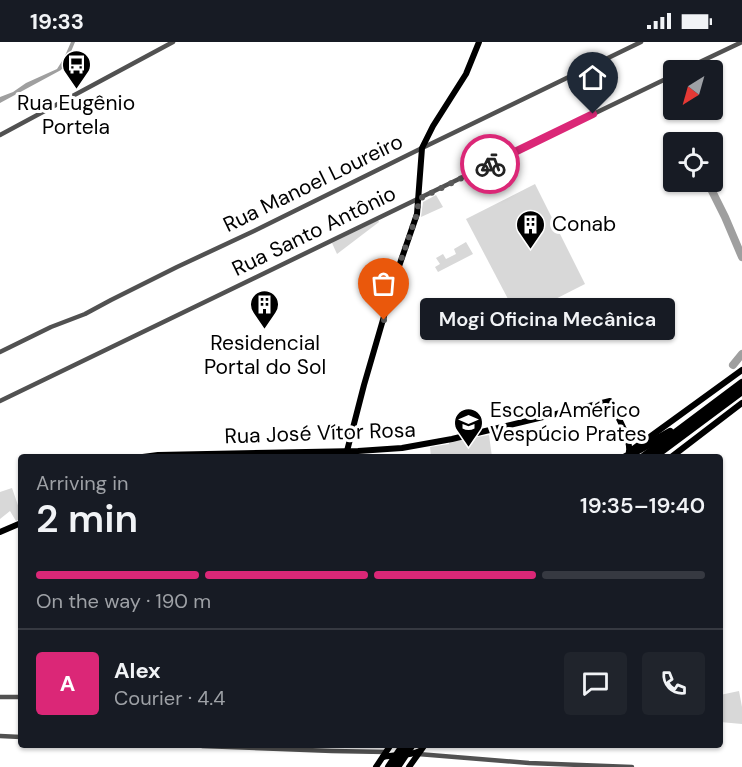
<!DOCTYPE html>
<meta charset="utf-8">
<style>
:root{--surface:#171b24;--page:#20242c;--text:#f1f3f6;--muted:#9ea1a6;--line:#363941;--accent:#db2777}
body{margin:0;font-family:"DM Sans",sans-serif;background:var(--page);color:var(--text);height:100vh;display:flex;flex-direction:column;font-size:22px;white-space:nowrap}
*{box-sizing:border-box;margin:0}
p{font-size:20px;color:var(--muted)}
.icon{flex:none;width:33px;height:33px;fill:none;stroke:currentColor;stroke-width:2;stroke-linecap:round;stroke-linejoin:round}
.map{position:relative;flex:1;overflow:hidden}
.sheet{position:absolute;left:18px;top:412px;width:705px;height:294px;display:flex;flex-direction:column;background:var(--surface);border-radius:6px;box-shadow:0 2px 4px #0004}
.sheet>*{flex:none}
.needle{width:39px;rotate:217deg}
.buttons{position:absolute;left:663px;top:18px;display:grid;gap:12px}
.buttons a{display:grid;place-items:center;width:60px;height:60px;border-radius:6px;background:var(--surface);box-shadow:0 2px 4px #0004;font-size:30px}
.pin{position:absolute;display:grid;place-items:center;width:51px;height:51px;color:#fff;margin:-62px -26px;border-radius:50% 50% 50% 0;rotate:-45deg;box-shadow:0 0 6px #0007}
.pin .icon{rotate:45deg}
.courier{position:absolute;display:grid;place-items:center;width:60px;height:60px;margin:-30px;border:4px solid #db2777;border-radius:50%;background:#fff;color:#222;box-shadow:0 2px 8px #0007}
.bubble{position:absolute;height:42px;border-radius:6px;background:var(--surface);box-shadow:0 2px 4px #0004;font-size:20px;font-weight:600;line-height:42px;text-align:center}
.overview em{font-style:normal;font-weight:600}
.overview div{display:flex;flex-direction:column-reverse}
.overview{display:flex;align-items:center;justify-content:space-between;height:102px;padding:0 18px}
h1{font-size:39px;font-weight:600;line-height:45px}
.bar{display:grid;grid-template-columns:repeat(4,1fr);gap:9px 6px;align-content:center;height:72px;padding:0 18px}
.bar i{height:8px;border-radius:4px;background:var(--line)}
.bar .current{background:var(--accent)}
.bar p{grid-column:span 4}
.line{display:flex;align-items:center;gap:15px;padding:0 18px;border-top:2px solid var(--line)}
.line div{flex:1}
.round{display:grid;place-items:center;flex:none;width:63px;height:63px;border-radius:6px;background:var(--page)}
.status{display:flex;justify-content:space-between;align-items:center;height:42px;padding:0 30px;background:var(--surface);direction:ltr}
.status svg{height:16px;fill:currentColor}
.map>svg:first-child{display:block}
</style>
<div class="status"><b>19:33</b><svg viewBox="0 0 49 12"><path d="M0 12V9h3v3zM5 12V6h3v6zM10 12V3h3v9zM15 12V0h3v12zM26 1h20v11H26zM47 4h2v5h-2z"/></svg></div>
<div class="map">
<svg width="742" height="725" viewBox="0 0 742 725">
<rect width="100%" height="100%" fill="#fff"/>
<!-- green -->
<g fill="#d8d8d8">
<polygon points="535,142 585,242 518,276 466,177"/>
<polygon points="436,153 443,165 421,175 423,160"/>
<polygon points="378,178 379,180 337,212 332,201"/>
<polygon points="466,200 473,212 438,230 435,225 440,222 436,216 443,212 446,217 456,212 454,207"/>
<polygon points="489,393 492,415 431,415 430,405 449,402 449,400"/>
<polygon points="12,446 21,472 21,476 16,479 10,469 0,477 0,450"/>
<polygon points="739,649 742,665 742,682 720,680 720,653"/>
</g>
<!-- water -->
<polygon fill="#9f9f9f" points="71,0 75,0 68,17 61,28 0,61 0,55 13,50 26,41 57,27 64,16"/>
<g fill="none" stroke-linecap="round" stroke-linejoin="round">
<!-- river -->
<g stroke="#9f9f9f" stroke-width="8">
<polyline points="709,143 725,175 742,215"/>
<polyline points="733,323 742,312"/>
</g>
<!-- minor -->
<g stroke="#515151" stroke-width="4.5">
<polyline points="683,28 742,0"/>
<polyline points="0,93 173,0"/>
<polyline points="0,310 51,285 85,272 111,258 177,225 254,189 418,108 641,0"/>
<polyline points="0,359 674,33"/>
<polyline points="0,655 21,655"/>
<polyline points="0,694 21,695"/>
<polyline points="202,704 332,709 386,710"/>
<polyline points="418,712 529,721 632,725"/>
</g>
<!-- major -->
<g stroke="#000" stroke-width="6">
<polyline points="347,409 364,343 396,233 417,172 422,106 433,84 466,32 479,0"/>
<polyline points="629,410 742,328"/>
<path d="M135,416L158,413L358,409L402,406L452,397L610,359C616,372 631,396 629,410"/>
<polyline points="670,416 742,361"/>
<polyline points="0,490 21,481"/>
<path d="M383,715C397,712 407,715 420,709"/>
<polyline points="376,725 390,704"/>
<polyline points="409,725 424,704"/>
</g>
<!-- highway -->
<g stroke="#000" stroke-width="8">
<polyline points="624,416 670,390"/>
<polyline points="642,416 742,341"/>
<polyline points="652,416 742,349"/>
<polyline points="389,725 403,704"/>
<polyline points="397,725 411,704"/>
</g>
</g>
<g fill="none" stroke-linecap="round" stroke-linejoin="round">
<!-- done -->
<polyline stroke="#595959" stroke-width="6" stroke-dasharray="0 10.8" points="384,278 401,218 417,172 419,157 490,122"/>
<!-- route -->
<polyline stroke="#db2777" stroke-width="8" points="490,122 593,72"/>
</g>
<!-- icons -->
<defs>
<symbol id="bus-pin" viewBox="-11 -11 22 30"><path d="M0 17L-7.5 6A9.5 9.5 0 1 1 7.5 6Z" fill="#000" stroke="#fff"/><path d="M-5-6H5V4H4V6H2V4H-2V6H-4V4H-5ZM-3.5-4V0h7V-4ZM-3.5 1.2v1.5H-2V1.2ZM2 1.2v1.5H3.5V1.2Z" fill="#fff"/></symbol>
<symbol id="building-pin" viewBox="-11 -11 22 30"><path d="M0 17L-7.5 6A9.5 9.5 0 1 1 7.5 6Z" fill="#000" stroke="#fff"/><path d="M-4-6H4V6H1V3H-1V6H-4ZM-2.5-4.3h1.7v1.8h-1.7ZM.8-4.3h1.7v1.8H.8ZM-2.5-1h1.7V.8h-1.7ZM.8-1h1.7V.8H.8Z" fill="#fff"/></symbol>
<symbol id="school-pin" viewBox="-11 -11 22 30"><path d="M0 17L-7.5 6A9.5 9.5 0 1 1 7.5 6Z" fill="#000" stroke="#fff"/><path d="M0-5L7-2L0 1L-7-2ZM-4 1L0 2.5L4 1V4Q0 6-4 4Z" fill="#fff"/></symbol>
</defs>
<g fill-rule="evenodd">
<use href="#bus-pin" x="60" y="6" width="33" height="45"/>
<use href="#building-pin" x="514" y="166" width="33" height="45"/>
<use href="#building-pin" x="248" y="246" width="33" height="45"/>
<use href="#school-pin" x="452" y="364" width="33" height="45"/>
</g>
<g text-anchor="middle" stroke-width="6" stroke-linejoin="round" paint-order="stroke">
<!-- poi labels -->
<g font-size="21" fill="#000" stroke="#fff">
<text x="76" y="68">Rua Eugênio<tspan x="76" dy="24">Portela</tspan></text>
<text x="552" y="189" text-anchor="start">Conab</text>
<text x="265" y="308">Residencial<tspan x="265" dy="24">Portal do Sol</tspan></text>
<text x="490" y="375" text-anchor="start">Escola Américo<tspan x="490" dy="24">Vespúcio Prates</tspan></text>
</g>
<!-- street labels -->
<g font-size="21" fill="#000" stroke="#fff">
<text transform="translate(313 141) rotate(-26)" y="7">Rua Manoel Loureiro</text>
<text transform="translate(314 189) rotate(-26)" y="7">Rua Santo Antônio</text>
<text transform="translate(320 391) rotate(-2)" y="7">Rua José Vítor Rosa</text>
</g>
</g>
</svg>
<div class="buttons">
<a><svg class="needle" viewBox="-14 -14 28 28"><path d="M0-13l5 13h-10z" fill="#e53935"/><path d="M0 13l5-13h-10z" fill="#9ea1a6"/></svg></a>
<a><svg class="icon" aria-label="locate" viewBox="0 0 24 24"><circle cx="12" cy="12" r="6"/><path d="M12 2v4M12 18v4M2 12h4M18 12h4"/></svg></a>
</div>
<div class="pin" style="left:384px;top:278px;background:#ea580c"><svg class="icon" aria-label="bag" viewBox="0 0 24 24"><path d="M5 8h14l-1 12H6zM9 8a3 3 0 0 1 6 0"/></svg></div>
<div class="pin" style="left:593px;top:72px;background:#1f2937"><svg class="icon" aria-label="home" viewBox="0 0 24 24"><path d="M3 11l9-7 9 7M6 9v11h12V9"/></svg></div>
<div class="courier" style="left:490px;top:122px"><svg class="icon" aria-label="bike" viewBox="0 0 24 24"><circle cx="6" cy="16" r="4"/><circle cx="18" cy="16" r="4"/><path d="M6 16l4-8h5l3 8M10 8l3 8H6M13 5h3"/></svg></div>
<div class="bubble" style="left:420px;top:256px;width:255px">Mogi Oficina Mecânica</div>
<section class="sheet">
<div class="overview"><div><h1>2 min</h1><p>Arriving in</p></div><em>19:35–19:40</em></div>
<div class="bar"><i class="current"></i><i class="current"></i><i class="current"></i><i></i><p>On the way · 190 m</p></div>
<div class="line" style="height:108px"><b class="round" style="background:var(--accent);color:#fff">A</b><div><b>Alex</b><p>Courier · 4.4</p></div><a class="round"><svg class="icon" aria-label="chat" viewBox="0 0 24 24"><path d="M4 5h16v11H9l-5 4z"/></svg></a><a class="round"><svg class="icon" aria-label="phone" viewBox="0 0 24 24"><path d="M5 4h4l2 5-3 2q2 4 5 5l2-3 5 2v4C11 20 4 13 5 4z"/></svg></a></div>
</section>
</div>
